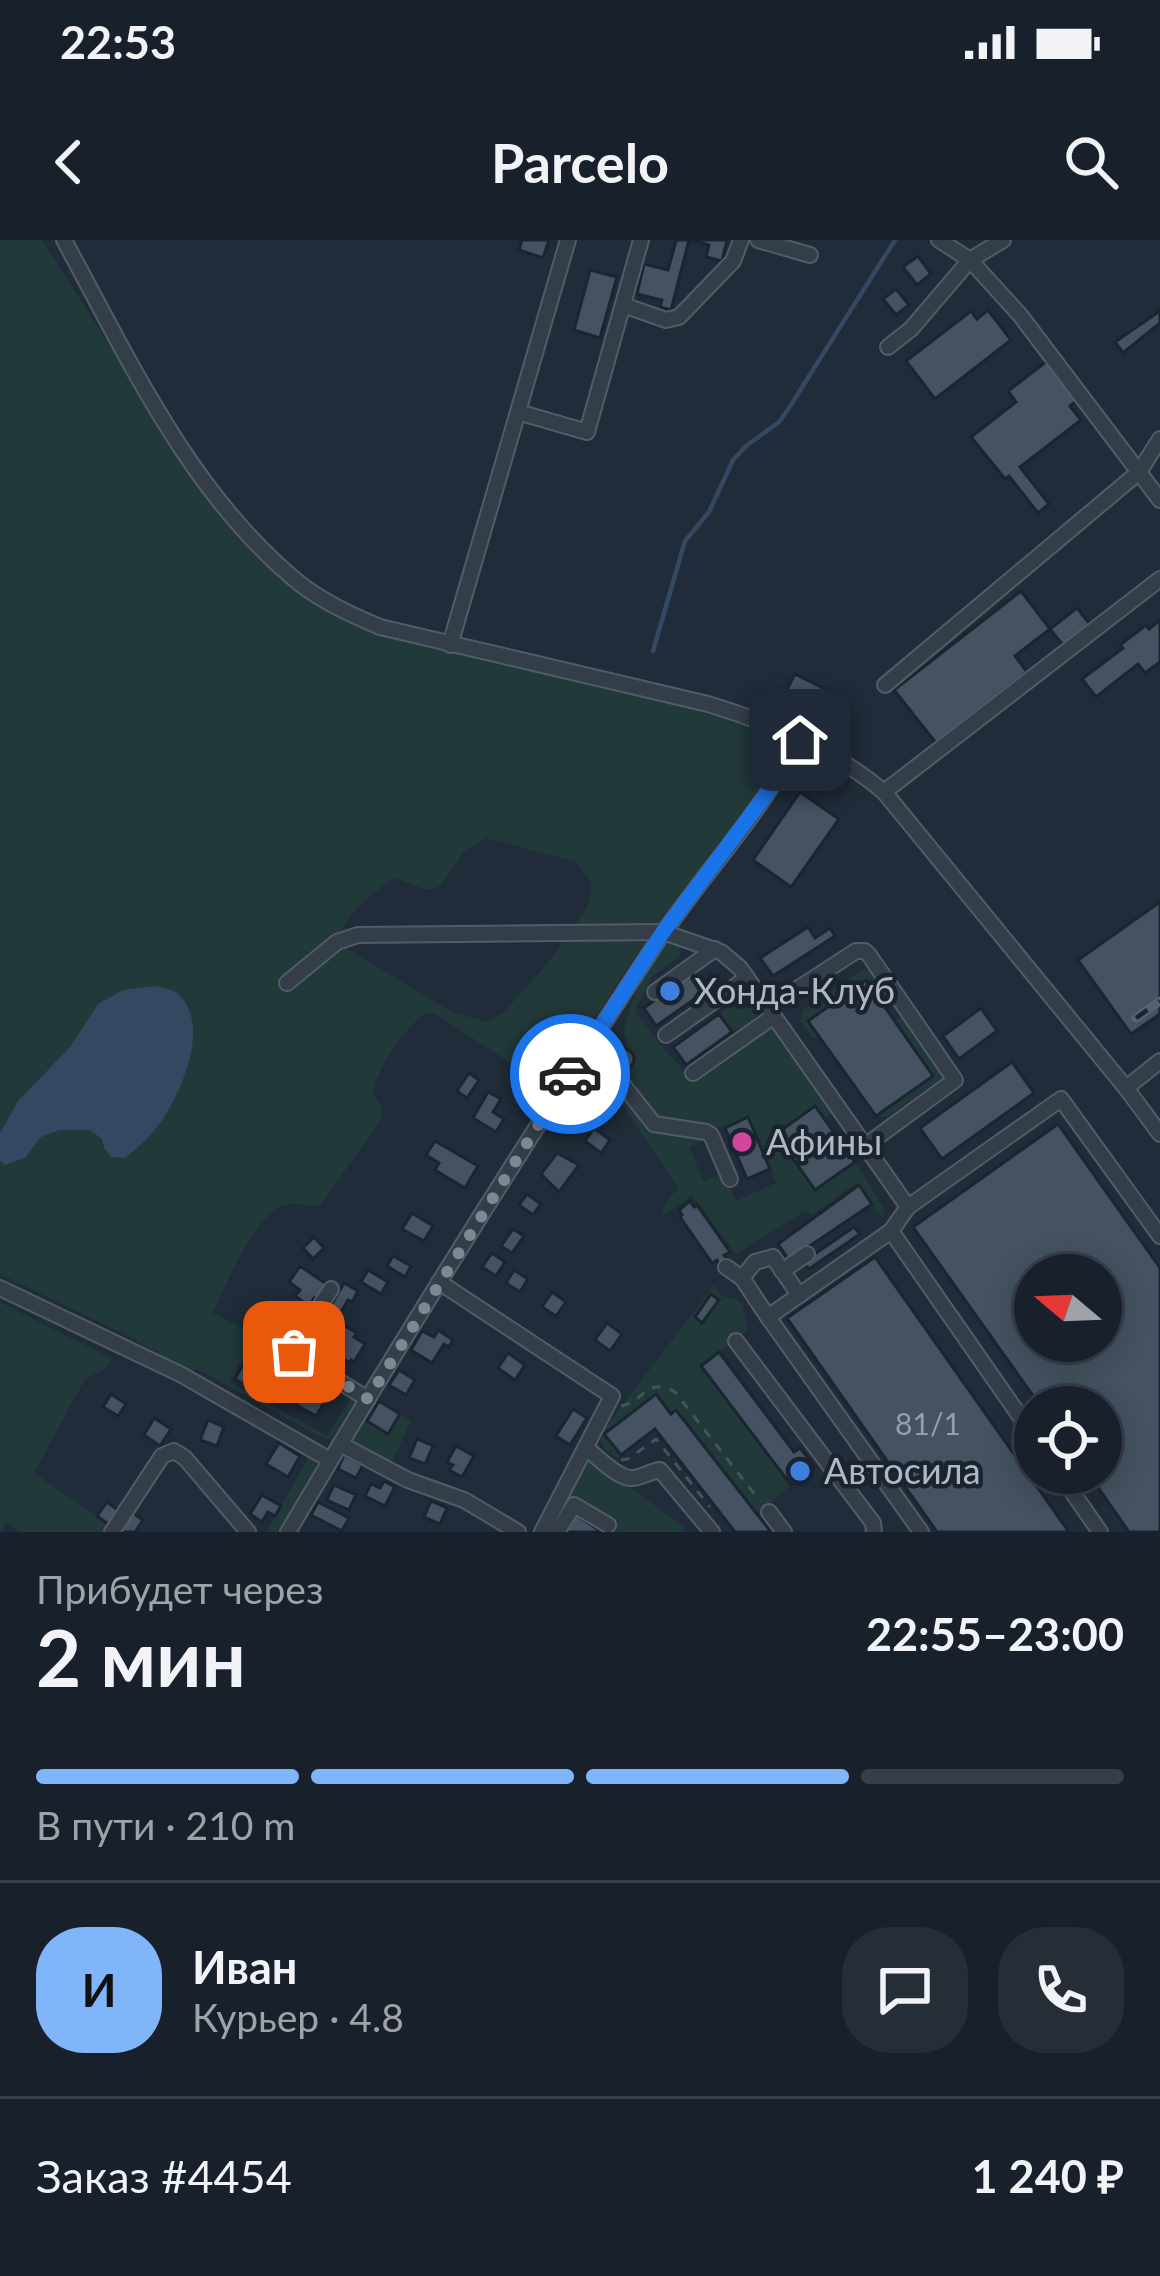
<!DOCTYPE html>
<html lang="ru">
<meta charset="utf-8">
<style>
:root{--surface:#18212b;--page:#252e37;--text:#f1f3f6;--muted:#9fa3a9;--line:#363e47;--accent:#80b6f9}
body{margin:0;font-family:Lato,sans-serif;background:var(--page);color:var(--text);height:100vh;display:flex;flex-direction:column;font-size:45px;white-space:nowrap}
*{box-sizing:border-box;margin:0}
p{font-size:39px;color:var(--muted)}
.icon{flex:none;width:66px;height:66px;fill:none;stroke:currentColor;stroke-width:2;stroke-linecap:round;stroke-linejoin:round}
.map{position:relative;height:1292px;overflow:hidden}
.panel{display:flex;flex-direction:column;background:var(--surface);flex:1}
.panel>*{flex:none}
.needle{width:78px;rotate:289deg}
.tools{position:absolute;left:1014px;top:1014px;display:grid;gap:24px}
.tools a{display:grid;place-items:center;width:108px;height:108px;border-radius:50%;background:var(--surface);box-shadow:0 6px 30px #0003,0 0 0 3px var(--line);font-size:60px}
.pin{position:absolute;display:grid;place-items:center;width:102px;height:102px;color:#fff;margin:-51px;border-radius:24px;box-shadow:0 6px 18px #0006}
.courier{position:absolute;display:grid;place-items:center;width:120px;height:120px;margin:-60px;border:9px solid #1a73e8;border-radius:50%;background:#fff;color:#222;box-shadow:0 3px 15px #0007}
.overview em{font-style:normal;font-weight:700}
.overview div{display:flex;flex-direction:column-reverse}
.overview{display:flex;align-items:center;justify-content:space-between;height:204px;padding:0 36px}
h1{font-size:78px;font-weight:700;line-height:90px}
.bar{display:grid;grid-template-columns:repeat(4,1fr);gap:18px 12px;align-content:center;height:144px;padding:0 36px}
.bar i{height:15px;border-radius:9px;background:var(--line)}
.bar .active{background:var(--accent)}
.bar p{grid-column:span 4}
.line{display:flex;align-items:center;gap:30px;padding:0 36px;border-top:3px solid var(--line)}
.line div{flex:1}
.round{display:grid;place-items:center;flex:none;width:126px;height:126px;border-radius:48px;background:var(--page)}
.status{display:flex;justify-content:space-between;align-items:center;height:84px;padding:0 60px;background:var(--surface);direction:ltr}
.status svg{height:33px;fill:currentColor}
header{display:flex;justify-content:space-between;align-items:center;height:156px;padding:0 36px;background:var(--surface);font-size:54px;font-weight:700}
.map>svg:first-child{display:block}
</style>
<div class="status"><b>22:53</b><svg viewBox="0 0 49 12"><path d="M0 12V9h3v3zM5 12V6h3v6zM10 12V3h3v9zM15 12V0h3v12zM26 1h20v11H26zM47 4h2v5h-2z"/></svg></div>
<header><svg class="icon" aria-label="back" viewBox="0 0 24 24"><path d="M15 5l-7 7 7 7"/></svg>Parcelo<svg class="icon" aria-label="search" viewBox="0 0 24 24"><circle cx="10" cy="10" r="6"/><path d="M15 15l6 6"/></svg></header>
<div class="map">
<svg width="1160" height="1292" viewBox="0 0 1160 1292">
<rect width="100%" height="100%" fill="#202c39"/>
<!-- green -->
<g fill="#22393a" fill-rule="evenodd">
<path d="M0,0H42L192,233L243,298L379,392L706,470C754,484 801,490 763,550L636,715L549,848L436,774L425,773C403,791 378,825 373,854L381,867V880L321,964C307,968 295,961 282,966C254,978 225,1046 213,1073L255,1095L230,1142L327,1196L352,1157L356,1161L355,1166L333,1198H323L197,1129L189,1131L132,1098L0,1034V921L5,925L25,918L41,897L61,890H90L103,899L155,746L123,750L98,764L70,807L18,861L0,893ZM486,598L576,622L592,644L587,668L547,724L503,773L486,782L450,771L348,709L342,690C353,667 373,653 394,638L427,650L440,646L464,612Z"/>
<path d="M670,702L679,705L680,716L652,737L636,767V772L661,805L691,839L772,787L833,872L824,879L815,867V949L855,922L885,969L882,978L857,943L813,974L805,971L736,1014L692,955L664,975L661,971L678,947L605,840L608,837L612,838L652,889L703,895L708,899L690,907L703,941L718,935L716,928L721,926L736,961L776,943L748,878L725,888L656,876L616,829L627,828L633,822C632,812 626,805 624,795C622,780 650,717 662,707C664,705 667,704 670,702Z"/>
<polygon points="863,729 869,731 883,750 877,757 865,741 809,780 820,797 813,798 801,782 802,771"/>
<polygon points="746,751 749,751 762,768 752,782 732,792 719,774"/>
<polygon points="898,778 902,778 943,837 888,877 876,876 932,836 894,781"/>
<path d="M714,1045L723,1057L734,1058L743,1065L747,1091L702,1126L791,1245L759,1273L774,1292H771L677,1171L671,1174L656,1154L605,1194L620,1215L631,1207L629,1212L617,1218C593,1203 599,1196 614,1176Z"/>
<polygon points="0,1062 112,1119 106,1128 85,1139 34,1233 108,1284 105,1292 20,1292 6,1282 0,1292"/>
<polygon points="375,1159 379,1161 367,1181 387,1193 400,1174 411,1181 391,1224 359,1207 352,1199"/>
<polygon points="307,1216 316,1222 316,1228 278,1292 266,1292 307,1221"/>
<polygon points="590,1218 680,1284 687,1292 607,1292 612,1284 574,1260 554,1292 547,1292 587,1219"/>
</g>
<!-- water -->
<path fill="#344961" d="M155,746C164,748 174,749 180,756C212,788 178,863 153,892C145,902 134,910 125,918L111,917L104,908L102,899L90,890H60L41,897L25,918L5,925L0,921V893L18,861L70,807L98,764L123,750Z"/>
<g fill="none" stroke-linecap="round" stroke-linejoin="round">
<!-- stream -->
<polyline stroke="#344961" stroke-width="4.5" points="653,411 685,301 709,272 733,220 746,206 779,182 789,168 895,0"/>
</g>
<!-- building -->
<g fill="#445261" stroke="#1b2530" stroke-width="3" fill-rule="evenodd">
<polygon points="522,0 549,0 543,18 519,10"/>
<polygon points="674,0 689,0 671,70 660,67 662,60 637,54 644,24 668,30 676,1"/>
<polygon points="689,0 727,0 722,21 706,17 709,5"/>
<polygon points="918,16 931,34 917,45 903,27"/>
<polygon points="590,30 617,37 600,98 574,90"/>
<polygon points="896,49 909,65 896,75 883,59"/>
<polygon points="988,70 1011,100 935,159 906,121 971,71 977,79"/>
<polygon points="1160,71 1160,83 1123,113 1115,102"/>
<polygon points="1047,121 1078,160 1070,166 1081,180 1020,227 1049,264 1038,273 1009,236 1005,239 971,197 1016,162 1008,151"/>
<polygon points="1021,351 1050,389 1015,416 1027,432 936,503 894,450"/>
<polygon points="1077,368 1093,388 1066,409 1050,389"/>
<polygon points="1160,380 1160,422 1145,433 1138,424 1096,457 1082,439 1123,408 1120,405 1146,385 1149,389"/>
<polygon points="795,434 837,455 820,487 778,466"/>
<polygon points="800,552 839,579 791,647 753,620"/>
<polygon points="1160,662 1160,774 1131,794 1078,720"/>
<polygon points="808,687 815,698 830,688 835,696 773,736 760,718"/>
<polygon points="693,732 706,751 656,786 644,768"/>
<polygon points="866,740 933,836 876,876 808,781"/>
<polygon points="981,768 997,791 959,819 943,796"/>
<polygon points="719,774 732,792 686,825 673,807"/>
<circle cx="624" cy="819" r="10"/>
<polygon points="1012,822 1034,853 942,919 920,888"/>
<polygon points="469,833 479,840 467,858 457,851"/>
<polygon points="488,852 501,859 493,872 504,879 496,892 473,878"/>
<polygon points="815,866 855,922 815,950 776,894"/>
<polygon points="748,877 770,929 747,939 725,888"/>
<path d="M1058,884L1160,1028V1292H1129L1088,1233H1101V1167H1041L913,987ZM1035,1035H1101V1101H1035Z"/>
<polygon points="594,888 610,900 601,913 585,901"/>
<polygon points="435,901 478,926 465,948 435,930 439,923 426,915"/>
<polygon points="557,913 579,925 559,952 541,934"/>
<polygon points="859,945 872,964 789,1020 778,1004"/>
<polygon points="527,954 541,964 533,975 519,965"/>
<polygon points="690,961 694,967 697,965 730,1012 724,1015 728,1021 721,1026 717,1020 712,1023 680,977 682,975 679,970"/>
<polygon points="412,973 433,986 424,1001 402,989"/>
<polygon points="854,987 860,994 809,1029 803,1022"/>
<polygon points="513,989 524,996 512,1013 501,1006"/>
<polygon points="314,997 324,1008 313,1019 303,1008"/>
<polygon points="492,1013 505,1022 496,1036 482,1027"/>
<polygon points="393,1016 411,1026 405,1037 387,1026"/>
<polygon points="875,1017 1069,1292 937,1292 787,1078"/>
<polygon points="300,1026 328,1045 317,1060 314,1058 309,1066 295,1056 300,1050 289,1042"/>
<polygon points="368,1030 388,1042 381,1054 361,1042"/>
<polygon points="514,1030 528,1039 520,1052 506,1043"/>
<polygon points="344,1043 358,1051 352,1062 348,1060 339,1075 329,1069"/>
<polygon points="552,1052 566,1062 556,1076 542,1067"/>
<polygon points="711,1054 719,1060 702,1083 695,1077"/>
<polygon points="284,1074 296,1082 293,1085 296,1088 288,1100 273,1089"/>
<polygon points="607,1083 622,1094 610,1111 595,1100"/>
<polygon points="343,1085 357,1093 354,1097 365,1104 354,1122 351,1120 349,1123 329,1107"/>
<polygon points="438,1090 453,1100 449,1107 444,1104 432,1123 411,1110 422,1091 434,1097"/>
<polygon points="719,1112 794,1212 800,1208 815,1227 791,1245 701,1126"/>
<polygon points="508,1113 525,1125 515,1140 498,1128"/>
<polygon points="246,1119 264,1129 253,1149 235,1139"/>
<polygon points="399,1130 415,1140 406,1155 389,1145"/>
<polygon points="307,1146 327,1158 316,1176 296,1165"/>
<polygon points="111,1154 126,1164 118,1176 103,1167"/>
<polygon points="656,1154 671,1174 676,1170 771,1292 735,1292 655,1189 621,1215 604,1194"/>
<polygon points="379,1161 400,1174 388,1194 367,1181"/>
<polygon points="573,1169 587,1178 570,1205 556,1196"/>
<polygon points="154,1178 171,1189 160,1206 144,1195"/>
<polygon points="208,1180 224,1187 217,1206 200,1200"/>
<polygon points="417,1199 433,1206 425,1224 409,1218"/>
<polygon points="279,1203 300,1216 288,1237 266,1224"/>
<polygon points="456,1206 474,1216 462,1237 449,1230 453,1225 447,1222"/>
<polygon points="344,1215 363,1225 356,1238 338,1229"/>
<polygon points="384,1241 395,1247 385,1266 365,1256 371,1244 380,1248"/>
<polygon points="334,1245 356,1255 349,1270 329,1261 327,1259"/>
<polygon points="262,1255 281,1266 275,1276 268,1272 262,1282 250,1274"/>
<polygon points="431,1261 447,1268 440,1284 424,1277"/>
<polygon points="107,1262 118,1270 108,1284 97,1276"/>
<polygon points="318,1262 349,1278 342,1291 311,1275"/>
<polygon points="131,1272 143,1280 135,1292 118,1292"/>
<polygon points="576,1275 602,1292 565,1292"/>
</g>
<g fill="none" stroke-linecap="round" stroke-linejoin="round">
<defs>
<g id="minor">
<path d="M64,0C129,120 191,255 299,343C323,362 352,375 380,387L708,464C770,483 833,509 884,552L1126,848L1160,894"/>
<polyline points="758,0 810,15"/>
<polyline points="939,0 970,20 1020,75 1160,260"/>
<polyline points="623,65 666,80 679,77 733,21 741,0"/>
<polyline points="888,107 911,89 970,20 1003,0"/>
<polyline points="518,172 587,192 641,0"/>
<polyline points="450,405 568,0"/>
<polyline points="885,445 1139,232 1160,199"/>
<polyline points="884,552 1160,339"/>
<polyline points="287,743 337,702 358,695 663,692 721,712 740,728 908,967 891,991 1035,1198"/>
<polyline points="655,752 715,709"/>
<polyline points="768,768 856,711 865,711 869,715 955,840 865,906"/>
<polyline points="666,795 747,738"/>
<polyline points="588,807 616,836 654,884 706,892 711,895 730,939"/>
<polyline points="693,833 774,776"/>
<polyline points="1126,848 1160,821"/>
<polyline points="908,967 1061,859 1160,996"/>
<polyline points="891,991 768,1077 921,1292"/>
<polyline points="726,1027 742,1038"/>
<polyline points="782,1031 807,1014"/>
<polyline points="439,1042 612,1156 542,1292"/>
<polyline points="0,1048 182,1135 330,1220"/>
<polyline points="331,1049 292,1110 299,1117 368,1159"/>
<polyline points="768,1077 742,1038 755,1022 773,1017 799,1055"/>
<polyline points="736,1101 873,1283 874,1292"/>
<polyline points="340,1204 408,1240 464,1260 518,1292"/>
<path d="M586,1208C598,1217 615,1236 630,1238C640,1239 650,1231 660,1230L712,1292"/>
<polyline points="1059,1233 1100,1292"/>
<polyline points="769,1272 784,1292"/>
<polyline points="112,1292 162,1216 174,1211 185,1218 248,1292"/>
<path d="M288,1292C403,1097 523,906 647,717C695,643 758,578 800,500"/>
<polyline points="557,1292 574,1265 608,1285"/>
</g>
</defs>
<!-- minor casing -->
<use href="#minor" stroke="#525c67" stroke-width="18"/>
<!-- path -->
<g stroke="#405657" stroke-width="3" stroke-dasharray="9 9" stroke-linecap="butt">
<path d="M621,1166C644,1162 647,1136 675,1152L760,1261"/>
<polyline points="621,1220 628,1219 656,1199 710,1267"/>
</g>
<!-- minor -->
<use href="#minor" stroke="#343e49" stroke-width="14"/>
<defs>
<polyline id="rail" points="1136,778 1160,761"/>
</defs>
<!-- rail casing -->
<use href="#rail" stroke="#566271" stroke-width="9"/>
<!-- rail -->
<use href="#rail" stroke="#1a232e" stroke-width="4.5" stroke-dasharray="14" stroke-linecap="butt"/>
</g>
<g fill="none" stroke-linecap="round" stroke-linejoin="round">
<!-- done -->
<polyline stroke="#7d8895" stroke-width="12" stroke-dasharray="0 21.6" points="294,1112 368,1159 570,834"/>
<!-- route -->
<polyline stroke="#1a73e8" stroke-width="15" points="570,834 663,692 780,536 800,500"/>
</g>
<!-- markers -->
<g fill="#3f7fe0" stroke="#1a232e" stroke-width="4.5">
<circle cx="670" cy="751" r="12"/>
<circle cx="800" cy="1231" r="12"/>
</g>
<circle fill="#d1479c" stroke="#1a232e" stroke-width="4.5" cx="742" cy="902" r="12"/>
<g text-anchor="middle" stroke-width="9" stroke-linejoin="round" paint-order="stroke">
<!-- number labels -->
<g font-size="30" fill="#949fad">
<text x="928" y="1195">81/1</text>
</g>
<!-- poi labels -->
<g font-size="36" fill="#afb9c6" stroke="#1a232e" text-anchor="start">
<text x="694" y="764">Хонда-Клуб</text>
<text x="766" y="915">Афины</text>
<text x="824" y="1244">Автосила</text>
</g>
</g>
</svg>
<div class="tools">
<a><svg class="needle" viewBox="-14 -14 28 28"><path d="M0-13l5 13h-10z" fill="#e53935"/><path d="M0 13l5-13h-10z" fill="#9fa3a9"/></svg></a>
<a><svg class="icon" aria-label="locate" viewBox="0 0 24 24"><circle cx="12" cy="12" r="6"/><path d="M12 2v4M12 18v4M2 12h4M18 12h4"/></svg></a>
</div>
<div class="pin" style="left:294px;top:1112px;background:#ea580c"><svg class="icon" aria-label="bag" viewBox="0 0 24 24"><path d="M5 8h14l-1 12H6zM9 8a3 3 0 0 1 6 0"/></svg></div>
<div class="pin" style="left:800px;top:500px;background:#1f2937"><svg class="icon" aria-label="home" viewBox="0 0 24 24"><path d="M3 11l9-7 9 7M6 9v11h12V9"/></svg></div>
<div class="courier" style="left:570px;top:834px"><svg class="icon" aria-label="car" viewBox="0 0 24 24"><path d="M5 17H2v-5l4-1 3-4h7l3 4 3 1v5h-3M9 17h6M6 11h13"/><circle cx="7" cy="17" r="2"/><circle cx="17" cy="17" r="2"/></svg></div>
</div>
<section class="panel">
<div class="overview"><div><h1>2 мин</h1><p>Прибудет через</p></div><em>22:55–23:00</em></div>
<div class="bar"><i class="active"></i><i class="active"></i><i class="active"></i><i></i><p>В пути · 210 m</p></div>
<div class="line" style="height:216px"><b class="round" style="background:var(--accent);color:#111">И</b><div><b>Иван</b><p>Курьер · 4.8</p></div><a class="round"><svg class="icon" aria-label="chat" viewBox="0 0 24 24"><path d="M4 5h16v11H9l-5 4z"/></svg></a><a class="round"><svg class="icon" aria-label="phone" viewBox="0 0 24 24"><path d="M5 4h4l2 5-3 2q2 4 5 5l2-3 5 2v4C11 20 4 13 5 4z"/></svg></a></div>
<div class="line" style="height:156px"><div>Заказ #4454</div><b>1 240 ₽</b></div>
</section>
